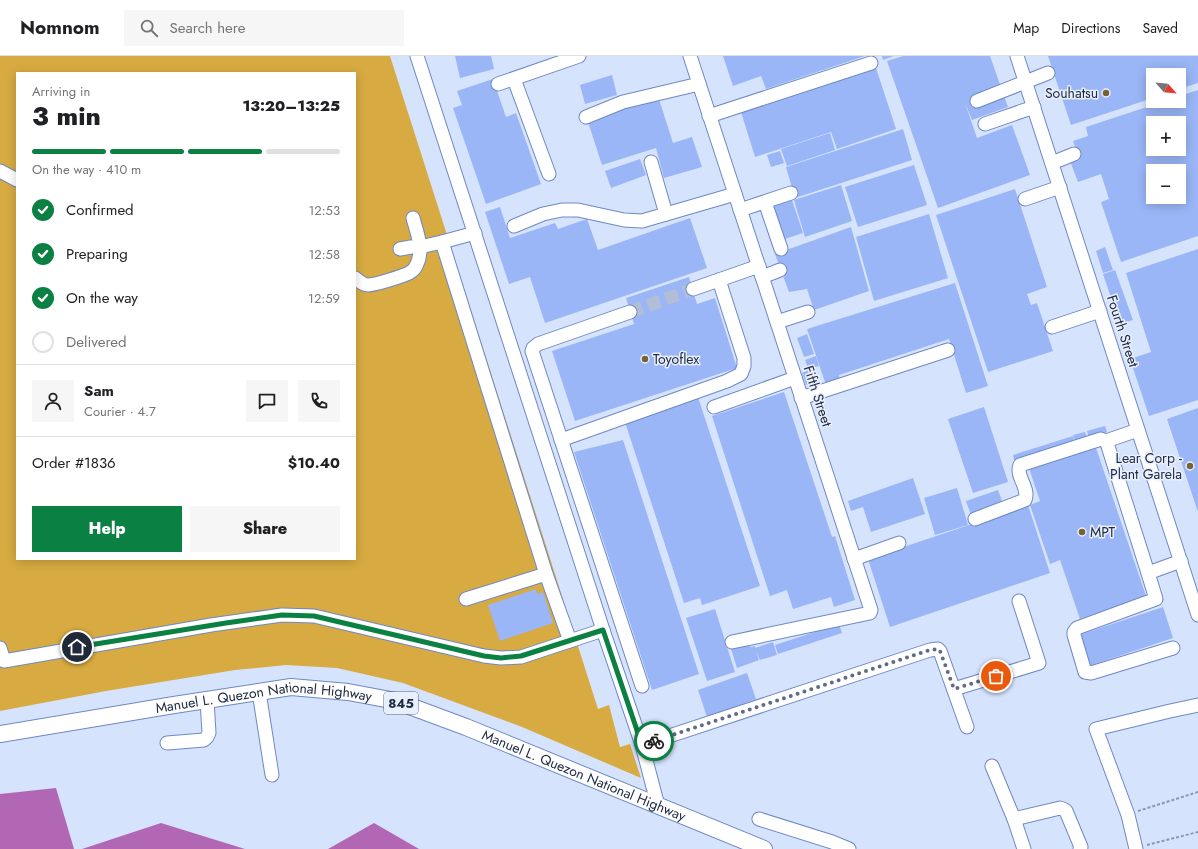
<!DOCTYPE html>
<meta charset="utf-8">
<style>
:root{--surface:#fff;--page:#f6f6f6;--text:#202124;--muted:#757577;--line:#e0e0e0;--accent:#0b8043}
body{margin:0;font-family:Jost,sans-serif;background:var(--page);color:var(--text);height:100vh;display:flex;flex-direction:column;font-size:15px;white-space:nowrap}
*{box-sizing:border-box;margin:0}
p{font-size:13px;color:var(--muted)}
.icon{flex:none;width:22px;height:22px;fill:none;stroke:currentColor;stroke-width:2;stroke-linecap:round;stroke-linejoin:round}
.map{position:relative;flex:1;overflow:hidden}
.details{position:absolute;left:16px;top:16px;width:340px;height:488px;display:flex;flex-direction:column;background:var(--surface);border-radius:0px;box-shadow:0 2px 10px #0003}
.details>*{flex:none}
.needle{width:26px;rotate:117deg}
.tools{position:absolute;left:1146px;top:12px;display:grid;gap:8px}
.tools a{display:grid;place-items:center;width:40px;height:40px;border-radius:0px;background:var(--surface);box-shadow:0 2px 10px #0003;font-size:20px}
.pin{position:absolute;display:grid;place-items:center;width:34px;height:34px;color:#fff;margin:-17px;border:2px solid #fff;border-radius:50%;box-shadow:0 1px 4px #0007}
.courier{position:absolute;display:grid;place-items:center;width:40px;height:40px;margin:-20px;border:3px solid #0b8043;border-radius:50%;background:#fff;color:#222;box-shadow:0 1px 5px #0007}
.overview em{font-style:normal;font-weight:800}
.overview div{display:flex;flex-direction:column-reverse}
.overview{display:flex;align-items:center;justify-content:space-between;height:68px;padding:0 16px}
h1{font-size:26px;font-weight:800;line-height:30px}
.bar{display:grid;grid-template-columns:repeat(4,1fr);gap:6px 4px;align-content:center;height:48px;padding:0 16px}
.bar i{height:5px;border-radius:3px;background:var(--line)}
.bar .selected{background:var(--accent)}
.bar p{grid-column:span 4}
.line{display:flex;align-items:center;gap:10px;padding:0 16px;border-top:1px solid var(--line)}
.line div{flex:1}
.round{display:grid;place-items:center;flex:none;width:42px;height:42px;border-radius:0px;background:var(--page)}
ol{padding:0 16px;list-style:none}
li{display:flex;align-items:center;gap:12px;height:44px}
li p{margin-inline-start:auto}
li .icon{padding:4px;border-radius:50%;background:var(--accent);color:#fff;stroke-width:4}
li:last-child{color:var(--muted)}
li i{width:22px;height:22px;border:2px solid var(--line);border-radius:50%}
.cta{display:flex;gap:8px;margin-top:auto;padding:8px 16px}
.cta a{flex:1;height:46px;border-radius:0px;background:var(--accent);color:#fff;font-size:16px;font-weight:800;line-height:46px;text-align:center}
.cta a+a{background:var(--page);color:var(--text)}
header{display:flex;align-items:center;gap:24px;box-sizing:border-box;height:56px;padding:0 20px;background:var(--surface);border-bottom:1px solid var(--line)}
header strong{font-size:19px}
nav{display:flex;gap:22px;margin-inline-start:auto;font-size:14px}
.search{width:280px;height:36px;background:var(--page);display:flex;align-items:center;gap:10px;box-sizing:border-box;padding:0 14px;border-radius:0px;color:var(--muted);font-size:15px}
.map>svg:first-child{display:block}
</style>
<header>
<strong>Nomnom</strong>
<div class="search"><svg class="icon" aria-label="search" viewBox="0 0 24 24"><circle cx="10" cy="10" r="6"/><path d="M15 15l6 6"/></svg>Search here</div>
<nav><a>Map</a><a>Directions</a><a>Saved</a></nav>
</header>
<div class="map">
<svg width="1198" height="793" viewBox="0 0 1198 793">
<rect width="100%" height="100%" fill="#d6e3fd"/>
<!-- green -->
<path fill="#d7ab41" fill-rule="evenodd" d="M0,0H390L598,653L609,649L620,691L630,688L641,722L522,671L403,627L337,612L286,609L235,614L106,635L0,655ZM17,17H355V503H17Z"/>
<!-- water -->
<g fill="#b267b4">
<polygon points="56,732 74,793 0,793 0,738"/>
<polygon points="161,767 245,793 82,793"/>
<polygon points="374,767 419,793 328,793"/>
</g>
<!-- building -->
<g fill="#9ab6f7" fill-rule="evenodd">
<polygon points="455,0 491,0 494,13 460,22"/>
<polygon points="723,0 865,0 766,33 761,20 733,30"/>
<polygon points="882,0 894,0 883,4"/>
<polygon points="903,0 990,0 1008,51 972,64 965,47 977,82 1012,69 1030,119 938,152 887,5"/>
<polygon points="1048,0 1198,0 1198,27 1179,33 1179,19 1153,19 1153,42 1071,69"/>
<polygon points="876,12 896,73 837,93 831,76 755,101 741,56"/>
<polygon points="612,19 617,39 585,48 580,29"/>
<polygon points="493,23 506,61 516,57 541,128 486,148 453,52 462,49 457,35"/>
<path d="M1198,34V180L1121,206L1101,146L1109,143L1101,118L1078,126L1070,105L1079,102L1073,85L1088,80L1086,71L1165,45H1179V40ZM1153,67H1179V93H1153ZM1153,115H1179V141H1153Z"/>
<polygon points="658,40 673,87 692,81 702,111 664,122 656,92 602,109 587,63"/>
<polygon points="903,73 912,104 795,142 786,111"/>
<polygon points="830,77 835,94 787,110 781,93"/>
<polygon points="780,95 784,107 771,111 767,99"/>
<polygon points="640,103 646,119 611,132 605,115"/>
<polygon points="914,109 927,149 858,171 845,131"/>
<polygon points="841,129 852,165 805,181 794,144"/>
<polygon points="1015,133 1047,231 1027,238 1031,249 1037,247 1053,295 988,316 936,159"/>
<polygon points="791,141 803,177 782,184 770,148"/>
<polygon points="500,151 510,182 555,167 558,173 587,163 598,194 690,162 707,212 545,267 530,221 509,228 485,156"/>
<polygon points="929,158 948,222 874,245 856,181"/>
<polygon points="851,171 869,235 814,254 807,233 789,236 775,198"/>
<polygon points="1105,191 1113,214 1103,217 1096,195"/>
<polygon points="1198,193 1198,344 1149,360 1130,303 1151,296 1126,217"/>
<polygon points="1115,214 1133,264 1120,268 1103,218"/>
<polygon points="689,221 697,248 715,242 737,312 575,365 552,295 634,268 626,242"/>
<polygon points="955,227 988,330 966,337 949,283 839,319 840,324 826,329 807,273"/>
<polygon points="807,278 814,298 804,301 797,282"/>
<polygon points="816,300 819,310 812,312 817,325 806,329 802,317 809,314 805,304"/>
<polygon points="784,336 832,481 835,480 855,544 834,551 831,541 793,553 787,534 770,540 712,360"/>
<polygon points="697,338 760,530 702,549 700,542 684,547 624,363"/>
<polygon points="984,351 1008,426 973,437 948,363"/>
<polygon points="1198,352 1198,456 1167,363"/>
<polygon points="1105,370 1107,376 1089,382 1087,375"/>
<polygon points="1085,376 1088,384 1076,388 1073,379"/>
<polygon points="1073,380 1075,388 1015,407 1013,399"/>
<polygon points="623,384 699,618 652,634 574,396"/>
<polygon points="1094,386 1146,540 1080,563 1060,504 1050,508 1030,449 1040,445 1028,409"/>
<polygon points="913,422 925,458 871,476 863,451 851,455 848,445"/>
<polygon points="957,432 968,469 935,479 924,442"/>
<polygon points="998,434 1003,448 971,459 966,445"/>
<polygon points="1028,449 1050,517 890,571 868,503"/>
<polygon points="536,533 537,538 543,536 553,567 500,585 488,549"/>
<polygon points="1163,551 1173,582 1086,611 1076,580"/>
<polygon points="715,553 735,616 707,625 686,562"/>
<polygon points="839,568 842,577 778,598 775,589"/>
<polygon points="773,586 777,599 760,604 756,595 759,604 737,612 731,593 749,587 750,591 755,590 755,592"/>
<polygon points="747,617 756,643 707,661 698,634"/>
</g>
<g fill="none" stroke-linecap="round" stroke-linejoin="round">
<!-- minor-tunnel -->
<polyline stroke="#b2bed8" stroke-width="13" stroke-dasharray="13 6" stroke-linecap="butt" points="630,256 693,233"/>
<defs>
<g id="minor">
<polyline points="417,0 603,574 642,689 658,750"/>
<polyline points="690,0 871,554 870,557 732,586"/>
<polyline points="1017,0 1198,559"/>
<polyline points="514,23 549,118"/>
<polyline points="498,28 579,0"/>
<polyline points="977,45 1048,17"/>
<polyline points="709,60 871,7"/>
<polyline points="586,61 623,46 699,28"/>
<polyline points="985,68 1034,51"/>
<polyline points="651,106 666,158"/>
<polyline points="1052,107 1074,98"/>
<polyline points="0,115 17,124"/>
<polyline points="1025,143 1060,131"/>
<polyline points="765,146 781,193"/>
<polyline points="740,154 791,137"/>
<polyline points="514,170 543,158 562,154 578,154 624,164 642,165 735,138"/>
<polyline points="442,186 546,518 570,585"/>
<polyline points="400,193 411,191 420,191 442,186 475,177"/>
<polyline points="762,221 780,214"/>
<path d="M355,222C359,225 363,229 368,229C375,229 403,220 409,217C413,215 416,211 417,208C424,193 417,177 413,162"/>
<polyline points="693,233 759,210"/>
<polyline points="630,256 538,288 533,292 532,295 642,630"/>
<polyline points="777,266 808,256"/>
<polyline points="1052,271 1100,255"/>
<polyline points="801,342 948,294"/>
<polyline points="714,351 795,322"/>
<polyline points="561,384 727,325 741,318 744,310 744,302 719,224"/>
<polyline points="1106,385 1138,374"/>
<path d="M975,463L1025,444C1030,432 1015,420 1020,409L1101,383L1106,385L1107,387L1148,517L1181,505"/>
<polyline points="854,503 899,487"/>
<polyline points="1148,517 1156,543 1077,572 1074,576 1074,579 1085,616 1091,617 1173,592"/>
<polyline points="466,543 546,518"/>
<polyline points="0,592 4,605 211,569 282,559 314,560 484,600 501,602 521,601 603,574"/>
<polyline points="954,633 1039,607 1019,545"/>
<polyline points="259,636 272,719"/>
<polyline points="167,687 204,684 207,681 209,677 207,644"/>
<polyline points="642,689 930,594 938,593 940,595 967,671"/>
<polyline points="992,710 1014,763 1024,793"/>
<polyline points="759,763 832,786 849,793"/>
<polyline points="1014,763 1060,752 1063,753 1066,755 1081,791 1080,793"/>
<polyline points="1136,793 1128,759 1096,673 1170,655 1198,649"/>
</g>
<g id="major">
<path id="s1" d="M0,678L174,649L291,631L348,636L396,645L466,671L764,793"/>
</g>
</defs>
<!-- minor casing -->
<use href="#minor" stroke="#6e88c5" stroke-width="15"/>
<!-- major casing -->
<use href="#major" stroke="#6e88c5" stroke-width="18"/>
<!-- path -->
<g stroke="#8b97b1" stroke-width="2" stroke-dasharray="3 2" stroke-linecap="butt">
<polyline points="1138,755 1198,736"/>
<polyline points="1147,789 1198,776"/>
</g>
<!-- minor -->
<use href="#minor" stroke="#fff" stroke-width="13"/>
<!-- major -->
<use href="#major" stroke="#fff" stroke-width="16"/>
</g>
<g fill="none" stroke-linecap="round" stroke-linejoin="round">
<!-- done -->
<polyline stroke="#606b85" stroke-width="4" stroke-dasharray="0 7.2" points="654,685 930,594 938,593 940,595 954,633 996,620"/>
<!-- route -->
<polyline stroke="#0b8043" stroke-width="5" points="77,591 226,567 282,559 314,560 484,600 501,602 521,600 603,574 642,689 654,685"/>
</g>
<!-- markers -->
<g fill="#786232" stroke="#e9f0fd" stroke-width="1.5">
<circle cx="1106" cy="37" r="4"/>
<circle cx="645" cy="303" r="4"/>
<circle cx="1190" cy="410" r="4"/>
<circle cx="1082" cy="476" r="4"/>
</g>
<g text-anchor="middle" stroke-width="3" stroke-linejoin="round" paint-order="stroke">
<!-- shield labels -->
<rect fill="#e9f0fd" stroke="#5c667c" stroke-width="1" x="384" y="636" width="34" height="22" rx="3"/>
<g font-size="13" font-weight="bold" fill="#202b44">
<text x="401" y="652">845</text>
</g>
<!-- poi labels -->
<g font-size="14" fill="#202b44" stroke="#e9f0fd" text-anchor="end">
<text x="1098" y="42">Souhatsu</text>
<text x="653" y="308" text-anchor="start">Toyoflex</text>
<text x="1182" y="407">Lear Corp -<tspan x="1182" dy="16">Plant Garela</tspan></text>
<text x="1090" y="481" text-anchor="start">MPT</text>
</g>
<!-- street labels -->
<g font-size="14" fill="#202b44" stroke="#e9f0fd">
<text transform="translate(1123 275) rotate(72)" y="5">Fourth Street</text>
<text transform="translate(818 340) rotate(72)" y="5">Fifth Street</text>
<text dy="5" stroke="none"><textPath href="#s1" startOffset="267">Manuel L. Quezon National Highway</textPath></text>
<text dy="5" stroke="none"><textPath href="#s1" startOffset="603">Manuel L. Quezon National Highway</textPath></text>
</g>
</g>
</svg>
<div class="tools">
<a><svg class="needle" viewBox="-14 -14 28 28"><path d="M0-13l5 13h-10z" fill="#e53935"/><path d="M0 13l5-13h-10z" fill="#757577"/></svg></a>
<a>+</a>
<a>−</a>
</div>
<div class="pin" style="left:996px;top:620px;background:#ea580c"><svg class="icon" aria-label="bag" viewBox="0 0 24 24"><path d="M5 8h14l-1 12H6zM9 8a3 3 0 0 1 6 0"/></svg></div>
<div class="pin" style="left:77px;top:591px;background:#1f2937"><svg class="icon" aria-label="home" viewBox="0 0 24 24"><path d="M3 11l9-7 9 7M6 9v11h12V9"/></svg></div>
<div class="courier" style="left:654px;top:685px"><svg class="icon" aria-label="bike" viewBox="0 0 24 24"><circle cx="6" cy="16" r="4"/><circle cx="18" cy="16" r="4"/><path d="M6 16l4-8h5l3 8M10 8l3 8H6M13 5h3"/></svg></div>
<section class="details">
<div class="overview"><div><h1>3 min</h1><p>Arriving in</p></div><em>13:20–13:25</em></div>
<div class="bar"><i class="selected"></i><i class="selected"></i><i class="selected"></i><i></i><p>On the way · 410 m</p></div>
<ol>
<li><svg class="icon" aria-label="check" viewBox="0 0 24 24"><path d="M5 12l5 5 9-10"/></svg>Confirmed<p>12:53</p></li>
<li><svg class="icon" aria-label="check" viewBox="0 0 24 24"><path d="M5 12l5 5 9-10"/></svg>Preparing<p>12:58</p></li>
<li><svg class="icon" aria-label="check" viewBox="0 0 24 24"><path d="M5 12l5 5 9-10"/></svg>On the way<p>12:59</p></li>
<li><i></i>Delivered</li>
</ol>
<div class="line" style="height:72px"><a class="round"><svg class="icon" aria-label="person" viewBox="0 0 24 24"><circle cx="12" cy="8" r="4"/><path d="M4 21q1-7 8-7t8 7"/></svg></a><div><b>Sam</b><p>Courier · 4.7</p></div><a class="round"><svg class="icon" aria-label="chat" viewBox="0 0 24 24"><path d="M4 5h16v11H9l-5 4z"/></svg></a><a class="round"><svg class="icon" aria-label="phone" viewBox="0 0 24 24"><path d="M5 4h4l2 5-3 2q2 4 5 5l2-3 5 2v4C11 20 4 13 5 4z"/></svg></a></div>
<div class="line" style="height:52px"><div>Order #1836</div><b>$10.40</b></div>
<div class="cta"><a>Help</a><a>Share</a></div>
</section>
</div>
